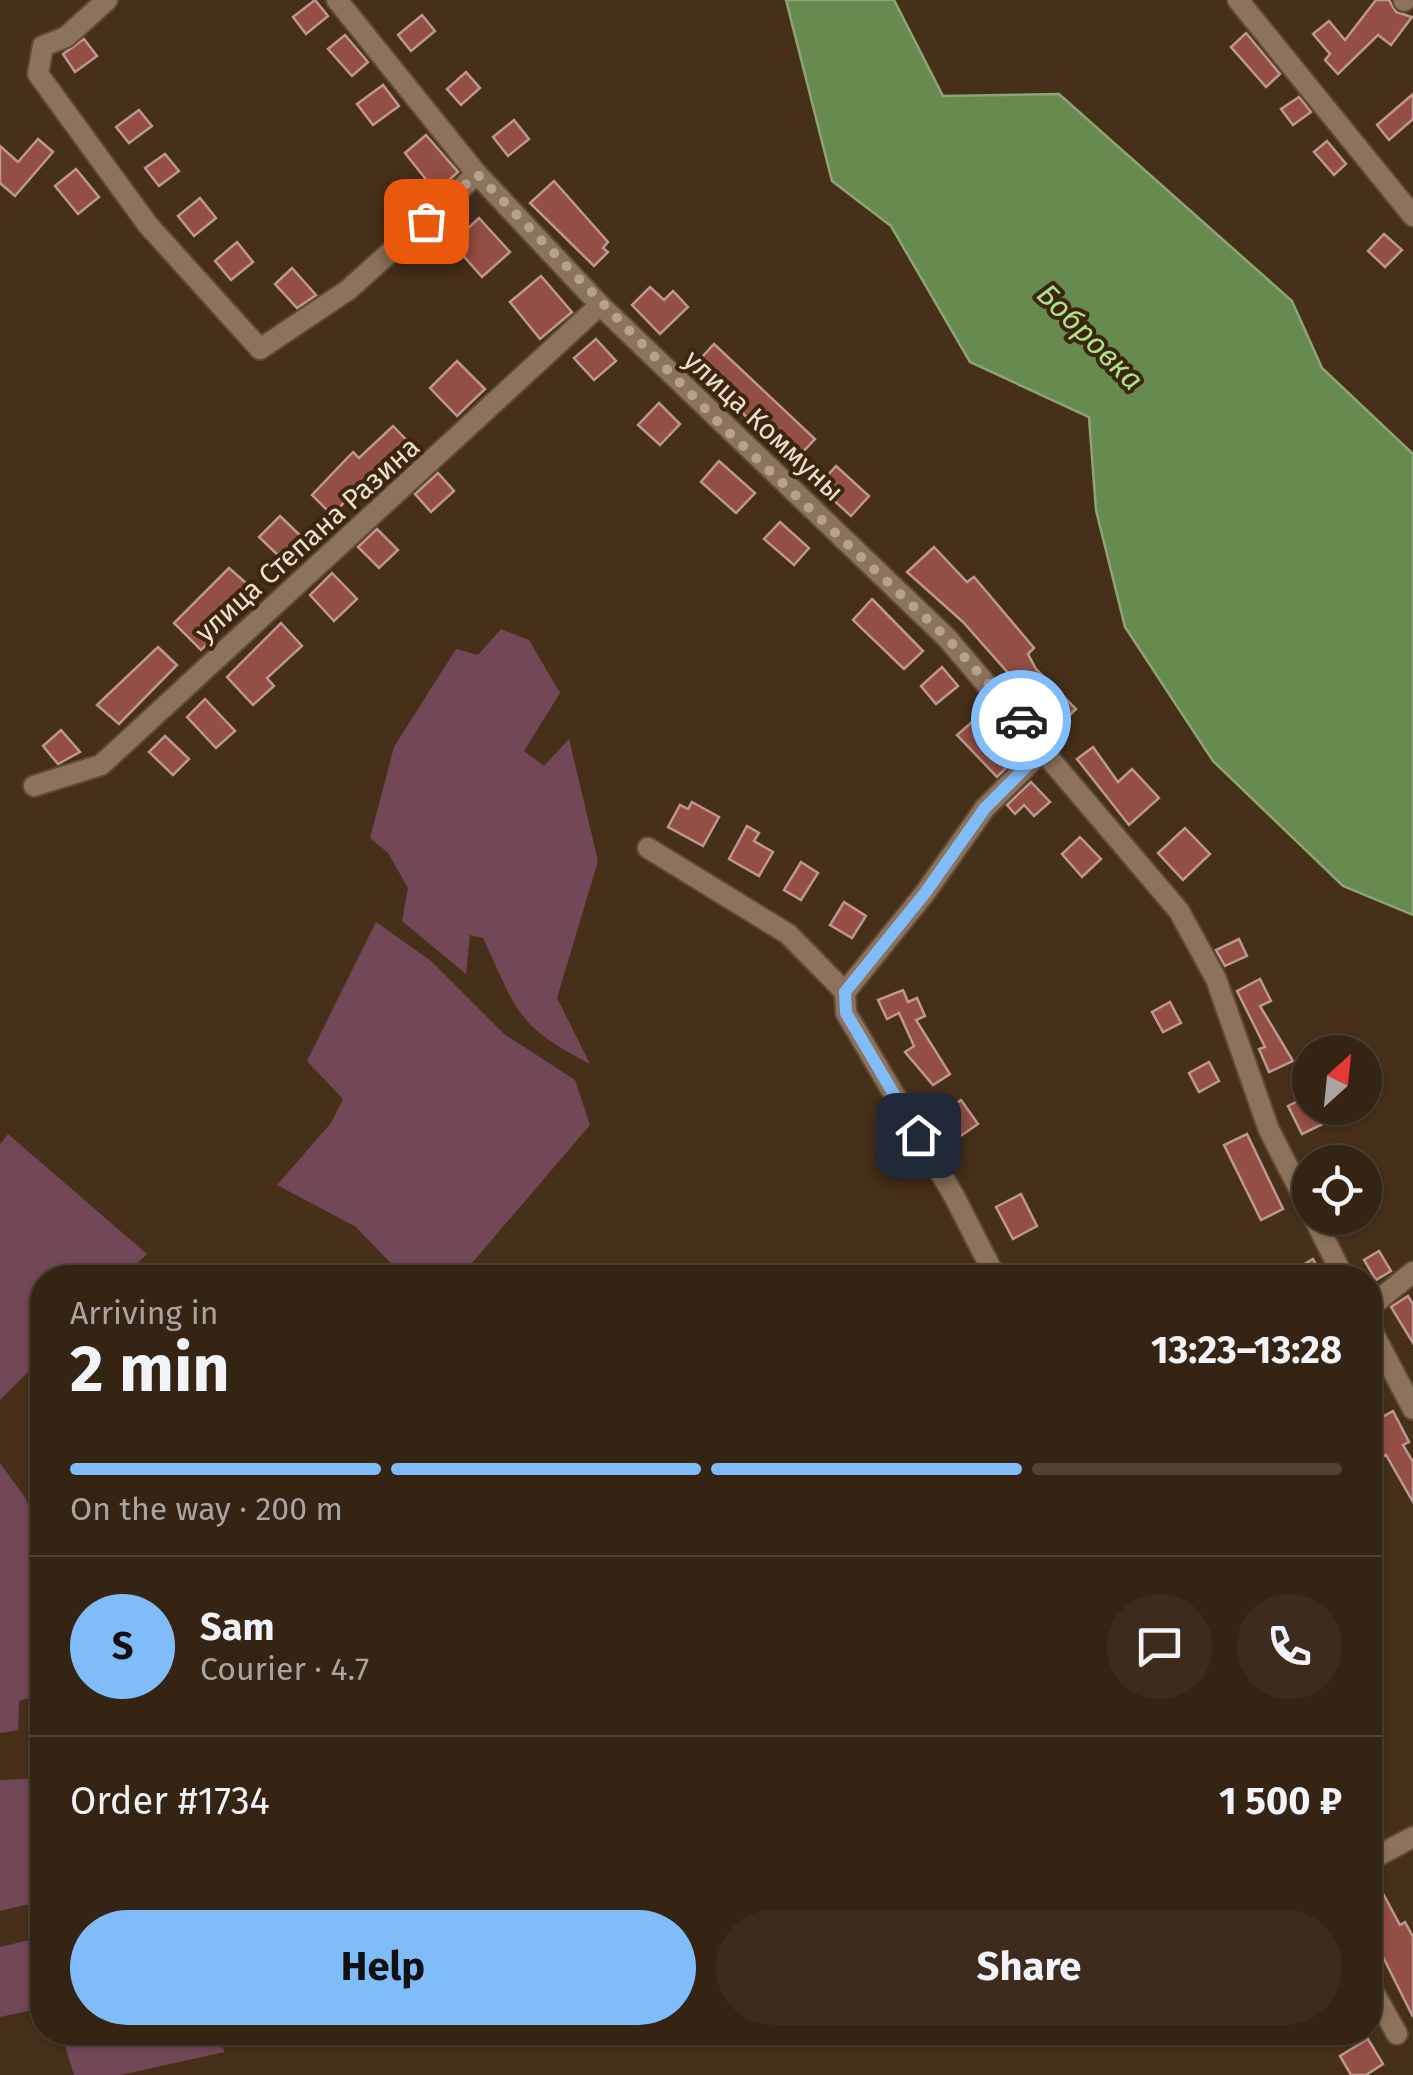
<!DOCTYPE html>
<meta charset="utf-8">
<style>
:root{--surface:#352414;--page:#3d2c1d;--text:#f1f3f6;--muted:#aaa4a0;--line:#4f4134;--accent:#81bcfa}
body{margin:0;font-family:"Fira Sans",sans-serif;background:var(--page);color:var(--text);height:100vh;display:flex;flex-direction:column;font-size:38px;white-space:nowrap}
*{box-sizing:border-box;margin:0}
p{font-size:32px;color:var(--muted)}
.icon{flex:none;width:55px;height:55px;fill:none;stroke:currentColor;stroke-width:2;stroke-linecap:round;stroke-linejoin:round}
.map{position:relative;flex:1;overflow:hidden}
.panel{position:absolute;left:30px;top:1265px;width:1352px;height:780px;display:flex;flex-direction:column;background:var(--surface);border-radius:40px;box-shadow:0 2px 8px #0004,0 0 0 2px var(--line)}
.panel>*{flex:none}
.needle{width:65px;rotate:27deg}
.fabs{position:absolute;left:1292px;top:1035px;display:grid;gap:20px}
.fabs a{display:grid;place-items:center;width:90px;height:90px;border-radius:50%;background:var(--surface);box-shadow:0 2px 8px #0004,0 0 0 2px var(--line);font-size:50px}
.pin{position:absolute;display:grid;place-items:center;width:85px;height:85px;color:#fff;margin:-42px;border-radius:20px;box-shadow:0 5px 15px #0006}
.courier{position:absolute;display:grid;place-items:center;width:100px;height:100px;margin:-50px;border:8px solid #81bcfa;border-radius:50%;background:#fff;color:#222;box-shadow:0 2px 12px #0007}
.head em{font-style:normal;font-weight:700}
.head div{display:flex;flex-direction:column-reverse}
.head{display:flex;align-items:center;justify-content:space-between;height:170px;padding:0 40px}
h1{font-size:65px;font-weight:700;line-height:75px}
.bar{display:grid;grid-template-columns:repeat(4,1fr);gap:15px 10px;align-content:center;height:120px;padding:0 40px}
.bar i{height:12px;border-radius:8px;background:var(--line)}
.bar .active{background:var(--accent)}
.bar p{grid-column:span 4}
.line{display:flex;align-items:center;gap:25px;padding:0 40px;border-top:2px solid var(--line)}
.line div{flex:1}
.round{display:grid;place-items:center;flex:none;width:105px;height:105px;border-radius:52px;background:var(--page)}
.cta{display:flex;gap:20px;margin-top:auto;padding:20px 40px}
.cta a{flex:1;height:115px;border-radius:60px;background:var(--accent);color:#111;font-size:40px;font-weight:700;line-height:115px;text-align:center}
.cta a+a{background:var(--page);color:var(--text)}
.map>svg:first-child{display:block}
</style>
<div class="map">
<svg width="1413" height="2075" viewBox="0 0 1413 2075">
<rect width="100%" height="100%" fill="#47301a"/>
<!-- green -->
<g fill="#724758">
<path d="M501,629L529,640L560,693L524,751L544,766L569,739L598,861L557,998L590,1064C514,1024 518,1012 483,938L470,935L466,974L402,921L408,888L388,853L370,838L394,747L456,649L478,655Z"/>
<polygon points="376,922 431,961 504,1034 575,1080 590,1125 460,1277 404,1277 356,1227 277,1185 331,1123 343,1099 307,1061"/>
<polygon points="8,1134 147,1254 123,1277 42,1278 42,1358 0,1400 0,1144"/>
<polygon points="0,1463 26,1499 42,1543 42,1694 19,1701 18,1730 0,1733"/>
<polygon points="42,1778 42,1901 0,1911 0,1780"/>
<polygon points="42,1937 42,2008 0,2017 0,1947"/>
<polygon points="61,2033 215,2033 225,2052 120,2075 74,2075"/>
</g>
<!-- water -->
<polygon fill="#678a4e" stroke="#8fa375" stroke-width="2.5" points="786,0 894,0 943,96 1059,94 1292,301 1322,368 1413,454 1413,915 1343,886 1213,761 1125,627 1096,510 1089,417 970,362 891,226 832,181"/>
<!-- building -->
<g fill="#944f45" stroke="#bd9690" stroke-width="2.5">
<polygon points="315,0 328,16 306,34 293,17"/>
<polygon points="1376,0 1389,0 1396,12 1412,17 1391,45 1378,35 1338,74 1325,60 1330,54 1313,34 1329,21 1345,40"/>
<polygon points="422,15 435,31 411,51 398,35"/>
<polygon points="1246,33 1280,74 1266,87 1231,47"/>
<polygon points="345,35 368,62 352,76 328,49"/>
<polygon points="84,39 97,56 75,72 63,54"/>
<polygon points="466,72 480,88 461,105 447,89"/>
<polygon points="383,85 399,106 373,125 357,104"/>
<polygon points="1413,94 1413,119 1389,140 1377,125"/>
<polygon points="1299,97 1311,112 1293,125 1281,109"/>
<polygon points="139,110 152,126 129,143 116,127"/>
<polygon points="514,120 529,139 508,156 493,137"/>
<polygon points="426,135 458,172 436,192 405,153"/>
<polygon points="38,139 53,152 15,196 0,183 0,146 18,162"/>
<polygon points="1327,141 1346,164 1334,175 1314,152"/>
<polygon points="165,154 179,171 159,186 145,168"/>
<polygon points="76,169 99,197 78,214 55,186"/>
<polygon points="554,181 608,242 603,248 608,252 594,266 530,203"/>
<polygon points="200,198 216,218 194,236 178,216"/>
<polygon points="479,218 510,252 482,277 452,243"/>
<polygon points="1384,234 1402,250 1385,267 1368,251"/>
<polygon points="237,242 253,262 231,280 215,261"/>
<polygon points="292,268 316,295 297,308 275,284"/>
<polygon points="541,276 572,312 540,339 510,302"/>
<polygon points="650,287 664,300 673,291 688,307 660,334 632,305"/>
<polygon points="596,339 616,361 594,380 574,358"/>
<polygon points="714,344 815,439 794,461 693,367"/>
<polygon points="457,361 485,389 457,416 430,388"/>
<polygon points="659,403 680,424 660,445 638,425"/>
<polygon points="393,426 418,452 400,469 389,457 332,515 312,495 353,452 359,458"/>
<polygon points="719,461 755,493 736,513 701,482"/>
<polygon points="836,466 869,496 851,516 818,486"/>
<polygon points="438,473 454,491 431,512 415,494"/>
<polygon points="280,516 305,540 284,561 259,537"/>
<polygon points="780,522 809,548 794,565 764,539"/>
<polygon points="377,529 398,550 379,568 358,547"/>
<polygon points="934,547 967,582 974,577 991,597 1034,648 1028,654 1036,669 1076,709 1057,728 963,622 907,572"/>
<polygon points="229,568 256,592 201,650 174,623"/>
<polygon points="332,573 357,599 334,621 310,595"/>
<polygon points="872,599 923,651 904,669 853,620"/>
<polygon points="281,623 302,646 267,678 274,686 253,705 227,677"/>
<polygon points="158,647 177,665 119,724 97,705"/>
<polygon points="942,667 958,686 936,704 921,686"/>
<polygon points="205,699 235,731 216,748 187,717"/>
<polygon points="980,715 1018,756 997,777 957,735"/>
<polygon points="61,730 80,752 58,764 43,746"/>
<polygon points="165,736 189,759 173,775 149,752"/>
<polygon points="1093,747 1118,782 1132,769 1159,798 1129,825 1077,759"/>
<polygon points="1031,782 1050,802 1034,816 1024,805 1015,814 1007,805"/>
<polygon points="692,802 719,817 703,846 668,827 680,805 688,809"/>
<polygon points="747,826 759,833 754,841 773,852 759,876 729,859"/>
<polygon points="1185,828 1210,854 1183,880 1158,853"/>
<polygon points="1080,837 1101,859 1082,877 1062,854"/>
<polygon points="801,862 818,873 801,900 784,890"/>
<polygon points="844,902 866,916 852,938 830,925"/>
<polygon points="1239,939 1247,956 1225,966 1216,950"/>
<polygon points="1260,979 1271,1001 1260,1006 1293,1061 1269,1072 1259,1049 1265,1047 1237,991"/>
<polygon points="903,990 908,1002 917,998 925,1016 916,1020 950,1074 933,1085 905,1052 914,1046 899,1013 887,1019 878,1000"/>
<polygon points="1170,1002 1181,1023 1163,1032 1152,1012"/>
<polygon points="1209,1062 1219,1081 1199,1092 1189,1073"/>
<polygon points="1310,1095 1310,1108 1323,1108 1329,1121 1302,1134 1288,1106"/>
<polygon points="961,1100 978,1124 959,1137 942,1113"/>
<polygon points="1247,1134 1283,1209 1261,1220 1224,1145"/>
<polygon points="1021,1194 1037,1226 1013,1239 996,1207"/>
<polygon points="1379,1251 1391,1271 1376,1280 1364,1260"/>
<polygon points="1313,1259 1323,1278 1280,1278"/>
<polygon points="1408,1296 1413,1304 1413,1343 1391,1307"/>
<polygon points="1393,1411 1409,1442 1403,1445 1413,1462 1413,1502 1386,1455 1381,1458 1370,1438 1370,1424"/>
<polygon points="1372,1873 1400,1925 1405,1922 1413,1937 1413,2017 1370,1931"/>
<polygon points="1368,2039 1383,2064 1366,2075 1351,2075 1340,2056"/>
</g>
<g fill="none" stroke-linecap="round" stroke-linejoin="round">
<defs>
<g id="minor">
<polyline points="107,0 66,37 43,46 38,74 148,225 260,349 348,290 477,174"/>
<polyline points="337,0 477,174 600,305 947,638 1179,911 1216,979 1269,1130 1310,1210"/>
<polyline points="1238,0 1413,216"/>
<polyline points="1404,1 1404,0"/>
<polyline points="34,786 101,765 600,305"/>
<polyline points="648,848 788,934 845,992 846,1013 954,1196 996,1278"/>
<polyline points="845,992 925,893 985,808 1045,748"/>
<polyline points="1314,1218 1344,1278"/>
<polyline points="1370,1307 1413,1272"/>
<polyline points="1370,1327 1413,1409"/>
<polyline points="1370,1860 1413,1837"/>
<polyline points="1370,1986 1397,2034"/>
</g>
</defs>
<!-- minor casing -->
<use href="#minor" stroke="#5f4b38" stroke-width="24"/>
<!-- minor -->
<use href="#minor" stroke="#8d735b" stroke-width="20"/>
</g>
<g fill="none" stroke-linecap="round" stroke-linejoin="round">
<!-- done -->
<polyline stroke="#b3a191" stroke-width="10" stroke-dasharray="0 18" points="426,221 477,174 722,426 947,638 1021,720"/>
<!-- route -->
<polyline stroke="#81bcfa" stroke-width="12" points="918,1135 846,1013 845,992 925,893 985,808 1045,748 1021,720"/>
</g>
<g text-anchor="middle" stroke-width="8" stroke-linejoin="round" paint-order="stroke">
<!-- street labels -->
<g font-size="28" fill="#edded1" stroke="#3c2610">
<text transform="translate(764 425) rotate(43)" y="10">улица Коммуны</text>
<text transform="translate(307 539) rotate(-42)" y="10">улица Степана Разина</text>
</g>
<!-- water labels -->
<g font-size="30" font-style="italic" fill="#aee08a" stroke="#3c2610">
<text transform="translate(1090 337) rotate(45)" y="10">Бобровка</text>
</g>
</g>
</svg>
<div class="fabs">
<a><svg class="needle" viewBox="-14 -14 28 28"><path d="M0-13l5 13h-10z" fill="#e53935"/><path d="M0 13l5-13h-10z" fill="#aaa4a0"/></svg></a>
<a><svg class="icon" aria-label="locate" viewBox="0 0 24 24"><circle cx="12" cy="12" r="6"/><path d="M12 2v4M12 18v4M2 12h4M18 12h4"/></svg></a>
</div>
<div class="pin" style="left:426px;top:221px;background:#ea580c"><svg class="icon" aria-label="bag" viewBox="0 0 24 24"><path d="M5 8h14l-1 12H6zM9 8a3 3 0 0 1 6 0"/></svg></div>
<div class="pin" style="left:918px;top:1135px;background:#1f2937"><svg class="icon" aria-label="home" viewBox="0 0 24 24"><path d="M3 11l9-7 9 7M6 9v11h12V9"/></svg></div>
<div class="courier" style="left:1021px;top:720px"><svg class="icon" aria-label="car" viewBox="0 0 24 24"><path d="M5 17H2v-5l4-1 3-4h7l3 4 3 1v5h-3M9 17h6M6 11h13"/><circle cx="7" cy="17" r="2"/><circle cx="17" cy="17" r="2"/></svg></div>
<section class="panel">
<div class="head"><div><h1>2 min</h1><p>Arriving in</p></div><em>13:23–13:28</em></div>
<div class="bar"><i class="active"></i><i class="active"></i><i class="active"></i><i></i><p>On the way · 200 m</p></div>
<div class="line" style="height:180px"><b class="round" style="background:var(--accent);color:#111">S</b><div><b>Sam</b><p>Courier · 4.7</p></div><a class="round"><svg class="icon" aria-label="chat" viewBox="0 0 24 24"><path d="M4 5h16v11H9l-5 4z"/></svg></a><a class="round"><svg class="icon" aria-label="phone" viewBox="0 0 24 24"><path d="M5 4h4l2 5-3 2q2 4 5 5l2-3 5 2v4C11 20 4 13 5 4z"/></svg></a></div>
<div class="line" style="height:130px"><div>Order #1734</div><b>1 500 ₽</b></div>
<div class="cta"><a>Help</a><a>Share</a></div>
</section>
</div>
